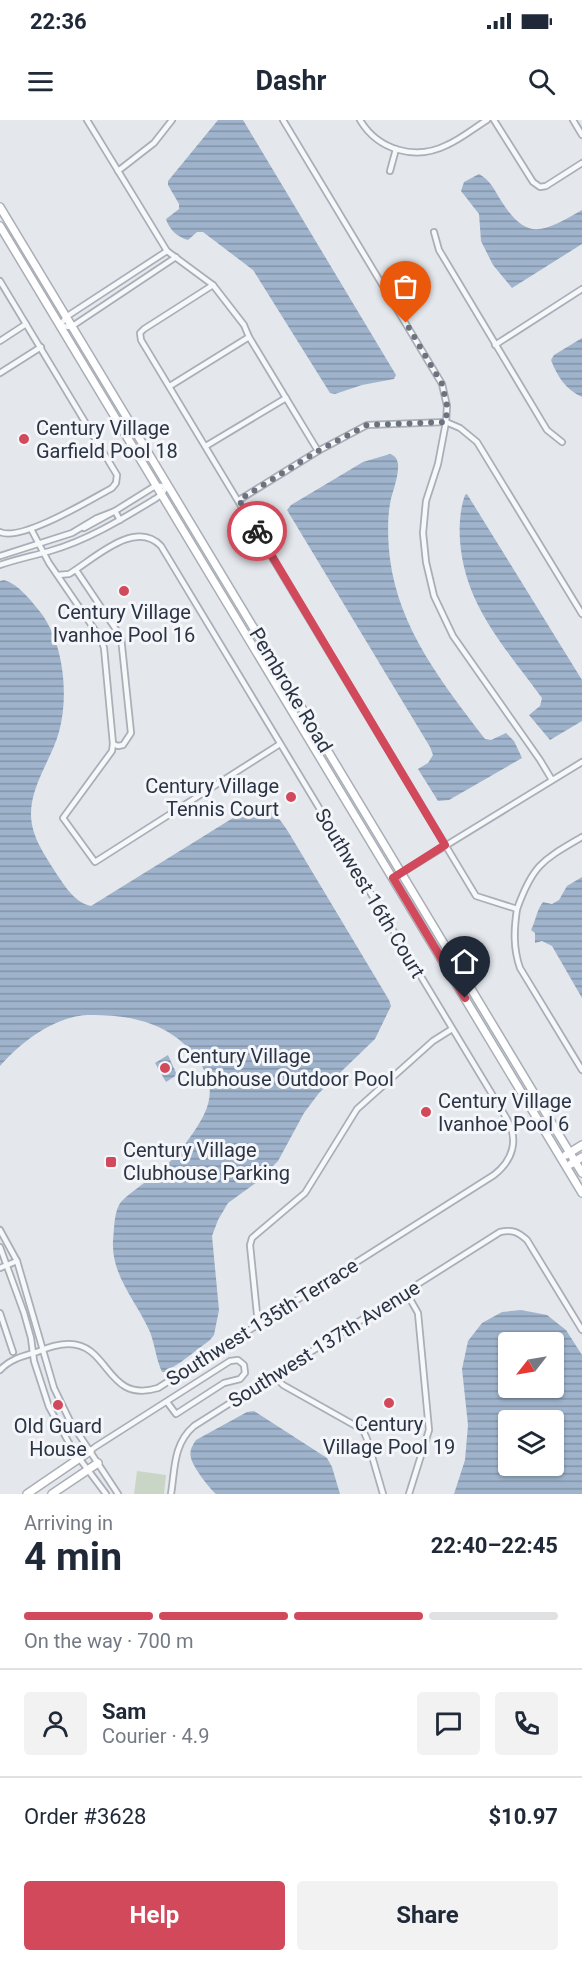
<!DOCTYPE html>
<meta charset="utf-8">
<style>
:root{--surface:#fff;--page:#f2f2f3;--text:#1f2937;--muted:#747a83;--line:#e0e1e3;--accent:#d1495b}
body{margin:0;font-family:Roboto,sans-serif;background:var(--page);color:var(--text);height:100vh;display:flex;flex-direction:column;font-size:22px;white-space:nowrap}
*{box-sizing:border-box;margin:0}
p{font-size:20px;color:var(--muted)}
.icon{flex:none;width:33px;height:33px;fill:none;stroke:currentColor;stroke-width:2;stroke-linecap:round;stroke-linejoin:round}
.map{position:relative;height:1374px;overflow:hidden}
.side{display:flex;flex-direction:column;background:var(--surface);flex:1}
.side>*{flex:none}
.needle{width:39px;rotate:239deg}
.buttons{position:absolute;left:498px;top:1212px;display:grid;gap:12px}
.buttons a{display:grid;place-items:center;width:66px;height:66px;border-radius:6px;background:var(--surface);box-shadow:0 2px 4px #0004;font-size:30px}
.pin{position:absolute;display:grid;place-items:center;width:51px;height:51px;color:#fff;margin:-62px -26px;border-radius:50% 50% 50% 0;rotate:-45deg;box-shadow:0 0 6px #0007}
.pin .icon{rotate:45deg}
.courier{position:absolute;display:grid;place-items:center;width:60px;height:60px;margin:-30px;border:4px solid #d1495b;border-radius:50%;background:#fff;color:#222;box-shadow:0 2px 8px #0007}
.head em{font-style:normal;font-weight:700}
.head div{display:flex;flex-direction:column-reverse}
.head{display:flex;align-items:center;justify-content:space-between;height:102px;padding:0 24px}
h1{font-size:39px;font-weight:700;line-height:45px}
.bar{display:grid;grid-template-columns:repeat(4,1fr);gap:9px 6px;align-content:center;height:72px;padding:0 24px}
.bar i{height:8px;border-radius:4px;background:var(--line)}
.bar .active{background:var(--accent)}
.bar p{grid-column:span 4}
.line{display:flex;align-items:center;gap:15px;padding:0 24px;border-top:2px solid var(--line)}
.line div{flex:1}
.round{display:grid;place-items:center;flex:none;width:63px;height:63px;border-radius:6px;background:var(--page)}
.action{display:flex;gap:12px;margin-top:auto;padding:12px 24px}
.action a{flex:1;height:69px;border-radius:6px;background:var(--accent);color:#fff;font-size:24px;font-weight:700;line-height:69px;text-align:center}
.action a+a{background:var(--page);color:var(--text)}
.status{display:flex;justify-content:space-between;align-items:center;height:42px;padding:0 30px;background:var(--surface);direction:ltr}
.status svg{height:16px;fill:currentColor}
header{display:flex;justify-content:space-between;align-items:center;height:78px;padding:0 24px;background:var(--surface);font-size:27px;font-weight:700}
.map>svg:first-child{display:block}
</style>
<div class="status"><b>22:36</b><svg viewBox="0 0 49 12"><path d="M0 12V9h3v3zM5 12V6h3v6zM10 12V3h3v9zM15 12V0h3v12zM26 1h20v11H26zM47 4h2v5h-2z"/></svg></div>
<header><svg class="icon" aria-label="menu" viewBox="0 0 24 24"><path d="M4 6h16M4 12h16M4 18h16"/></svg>Dashr<svg class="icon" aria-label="search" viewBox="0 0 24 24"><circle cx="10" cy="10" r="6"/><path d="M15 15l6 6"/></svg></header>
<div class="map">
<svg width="582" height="1374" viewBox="0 0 582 1374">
<defs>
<pattern id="water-rules" width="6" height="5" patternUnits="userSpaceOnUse" patternTransform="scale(1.5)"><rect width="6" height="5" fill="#9fb4cc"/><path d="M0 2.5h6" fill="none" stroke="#8293a7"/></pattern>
</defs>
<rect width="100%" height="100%" fill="#e4e7ec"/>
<!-- garden -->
<polygon fill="#c9d6c5" points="137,1351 166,1355 164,1374 134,1374"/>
<!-- water -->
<g fill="url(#water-rules)" fill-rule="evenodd">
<path d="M218,0H243L396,255L394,259L362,265L335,274L330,273L253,150L203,112H197L188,120C177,117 169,109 166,99L179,89V84L168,65V61Z"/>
<path d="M479,54C490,60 494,69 500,79C527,123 543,112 582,90V124L512,168L493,145L481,121L479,94L461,71L464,62Z"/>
<path d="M582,218V277C566,270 557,256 551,240L554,235Z"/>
<path d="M390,334C395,336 397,338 398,344C399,357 392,372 390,384C387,400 388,423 390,439C399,509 443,564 485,619L491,620L506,613L514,621L522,638L449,680L438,681L418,649L428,643L433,635L430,627L287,390L291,385L363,342Z"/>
<path d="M467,374L582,560V601L550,620L529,595L540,586L542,578C505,527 465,486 460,421C459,405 460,389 465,375Z"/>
<path d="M4,460C20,465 31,481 41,493C64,524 69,576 59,612C51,640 31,665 31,694C31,717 46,737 58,756C66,768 76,783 91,786L241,693C269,684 273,689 289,713L389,880L391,886L375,919L319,973L304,993L278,1041L257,1062L228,1083L218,1100L212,1116L219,1190L214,1215L210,1220L181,1242L165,1252H162C156,1239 155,1225 150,1212C137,1182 111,1156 113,1121C114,1111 114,1094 119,1085C123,1077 149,1060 158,1053C169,1044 179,1032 188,1020C214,985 220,962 188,928C163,901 124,894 88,895C55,896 21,922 0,946V461Z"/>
<path d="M582,757V878L552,826L542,821L535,823V813L531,810C535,803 537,789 543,782L552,784L559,780L567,766Z"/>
<polygon points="168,935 177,955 166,962 155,943"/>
<path d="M521,1190L547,1195L566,1210L582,1235V1374H454L465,1340L468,1305L462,1249L468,1221L482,1203L502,1192ZM508,1222H554V1268H508ZM508,1300H554V1346H508Z"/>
<path d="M254,1291L327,1338L332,1347L340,1374H216C209,1368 193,1347 191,1338C189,1331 192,1326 196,1320L247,1292Z"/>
</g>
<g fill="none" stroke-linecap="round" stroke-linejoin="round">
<defs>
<g id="street">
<polyline points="87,0 167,131 213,165 244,205 249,217 318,331"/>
<polyline points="283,0 442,264 447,286 446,302 460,308 477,322 582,494"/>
<path d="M360,0C378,30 415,41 447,25C461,19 474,8 487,0"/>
<polyline points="494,0 533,62 540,67 546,66 582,43"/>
<polyline points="573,0 582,15"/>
<polyline points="118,51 154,23 172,0"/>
<polyline points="390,51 396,29"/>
<polyline points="434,112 439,130 547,310 562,322"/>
<path d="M0,161L117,355L116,363L112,368C90,380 21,422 0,412"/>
<path d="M213,165L144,209L140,213L141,220L476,776L517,789C514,809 513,828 520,848L582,950"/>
<polyline points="60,206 71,207 176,137"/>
<polyline points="60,206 66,197 167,131"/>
<polyline points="0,221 26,204"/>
<polyline points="495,225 582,169"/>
<polyline points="0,253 41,227"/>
<polyline points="170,266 249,217"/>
<polyline points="206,326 286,278"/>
<polyline points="239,380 318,331 367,305 446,302 438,344 426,381 423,413 426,442 434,476 453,516 540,640 552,660"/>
<polyline points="84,408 115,391 120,400"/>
<polyline points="31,409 49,443 101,519 104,528 113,624 112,631 63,698 95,742 280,624"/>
<polyline points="0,436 72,413 97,398 115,391 155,366 167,366"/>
<path d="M0,445C17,439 33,436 50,431C88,420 122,399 155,379L161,375L167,366"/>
<polyline points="76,450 121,517 131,613 123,625 118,626 113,624"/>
<polyline points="393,758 582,642"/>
<path d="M517,789C533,744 543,740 582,717"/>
<polyline points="0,1110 17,1141 54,1268 70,1301 118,1374"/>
<polyline points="0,1127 24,1193 31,1218 34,1241 49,1287 73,1330 106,1374"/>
<polyline points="0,1148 17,1141"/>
<polyline points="406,1172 418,1193 429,1310 409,1374"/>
<polyline points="0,1193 13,1232"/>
<polyline points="262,1203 257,1194 250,1125 252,1118 305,1073 357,989 433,921 452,909"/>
<path d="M0,1250C10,1239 23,1236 37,1232C46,1228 58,1224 69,1224C110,1224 106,1284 158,1268L494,1055C513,1040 519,1020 507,999L161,426C135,398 93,440 69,454L58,455"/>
<polyline points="274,1256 283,1265 363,1310 367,1319 383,1374"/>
<polyline points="90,1331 95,1327 230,1241 238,1240 244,1245 245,1253 240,1259 224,1263 176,1294 167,1282"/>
<path d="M171,1374C175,1349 173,1324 194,1306L500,1112C512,1109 518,1112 527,1120L582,1210"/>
</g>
<g id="secondary">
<polyline points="0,87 582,1053"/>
<polyline points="0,106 582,1073"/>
<polyline points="566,1035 582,1025"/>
<polyline points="571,1044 582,1037"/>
<polyline points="27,1374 90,1331"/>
<polyline points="52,1374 98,1343"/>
</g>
</defs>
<!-- street casing -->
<use href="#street" stroke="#a9aeb7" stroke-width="8"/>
<!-- secondary casing -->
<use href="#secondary" stroke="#a9aeb7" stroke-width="10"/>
<!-- street -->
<use href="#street" stroke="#f7f8fa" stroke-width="4.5"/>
<!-- secondary -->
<use href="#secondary" stroke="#fff" stroke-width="7"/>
</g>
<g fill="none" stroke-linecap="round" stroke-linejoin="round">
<!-- done -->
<polyline stroke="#6c737f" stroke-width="6" stroke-dasharray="0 10.8" points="257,411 239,380 318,331 367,305 446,302 447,286 442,264 406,203"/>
<!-- route -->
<polyline stroke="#d1495b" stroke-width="8" points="257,411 445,725 393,758 465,878"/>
</g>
<!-- markers -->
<g fill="#d1495b" stroke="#f4f6f9" stroke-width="2">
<circle cx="24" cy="319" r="6"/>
<circle cx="124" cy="471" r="6"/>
<circle cx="291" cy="677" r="6"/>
<circle cx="165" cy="948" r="6"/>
<circle cx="426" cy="992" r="6"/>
<rect x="105" y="1036" width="12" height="12" rx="3"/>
<circle cx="389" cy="1283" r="6"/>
<circle cx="58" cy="1285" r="6"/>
</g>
<g text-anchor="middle" stroke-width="6" stroke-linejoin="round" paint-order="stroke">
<!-- poi labels -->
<g font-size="20" fill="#2b3445" stroke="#f4f6f9" text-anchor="start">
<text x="36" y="315">Century Village<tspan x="36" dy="23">Garfield Pool 18</tspan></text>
<text x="124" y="499" text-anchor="middle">Century Village<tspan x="124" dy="23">Ivanhoe Pool 16</tspan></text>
<text x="279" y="673" text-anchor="end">Century Village<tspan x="279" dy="23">Tennis Court</tspan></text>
<text x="177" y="943">Century Village<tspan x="177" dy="23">Clubhouse Outdoor Pool</tspan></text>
<text x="438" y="988">Century Village<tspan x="438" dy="23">Ivanhoe Pool 6</tspan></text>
<text x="123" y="1037">Century Village<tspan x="123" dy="23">Clubhouse Parking</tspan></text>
<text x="389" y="1311" text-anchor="middle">Century<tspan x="389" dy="23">Village Pool 19</tspan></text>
<text x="58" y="1313" text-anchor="middle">Old Guard<tspan x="58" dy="23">House</tspan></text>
</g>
<!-- street labels -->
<g font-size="20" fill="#2b3445" stroke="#f4f6f9">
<text transform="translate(291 570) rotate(59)" y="7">Pembroke Road</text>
<text transform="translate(370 773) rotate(59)" y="7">Southwest 16th Court</text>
<text transform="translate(262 1202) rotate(-32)" y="7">Southwest 135th Terrace</text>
<text transform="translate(324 1224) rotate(-32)" y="7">Southwest 137th Avenue</text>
</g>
</g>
</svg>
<div class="buttons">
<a><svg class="needle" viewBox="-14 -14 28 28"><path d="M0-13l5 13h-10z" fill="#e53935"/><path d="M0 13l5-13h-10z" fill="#747a83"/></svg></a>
<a><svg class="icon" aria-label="layers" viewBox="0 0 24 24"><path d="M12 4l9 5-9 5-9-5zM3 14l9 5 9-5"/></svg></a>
</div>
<div class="pin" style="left:406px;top:203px;background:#ea580c"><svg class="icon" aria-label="bag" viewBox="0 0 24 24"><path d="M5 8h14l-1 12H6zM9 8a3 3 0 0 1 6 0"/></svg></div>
<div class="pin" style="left:465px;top:878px;background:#1f2937"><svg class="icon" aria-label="home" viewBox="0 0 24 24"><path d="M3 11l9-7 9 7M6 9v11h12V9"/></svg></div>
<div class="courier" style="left:257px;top:411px"><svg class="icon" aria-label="bike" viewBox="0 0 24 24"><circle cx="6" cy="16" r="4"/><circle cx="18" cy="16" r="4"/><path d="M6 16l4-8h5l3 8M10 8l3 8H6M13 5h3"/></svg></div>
</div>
<section class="side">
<div class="head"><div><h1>4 min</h1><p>Arriving in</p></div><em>22:40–22:45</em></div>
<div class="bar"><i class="active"></i><i class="active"></i><i class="active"></i><i></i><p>On the way · 700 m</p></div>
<div class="line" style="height:108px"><a class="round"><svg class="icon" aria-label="person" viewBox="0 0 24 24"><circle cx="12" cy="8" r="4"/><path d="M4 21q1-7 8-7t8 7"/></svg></a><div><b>Sam</b><p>Courier · 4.9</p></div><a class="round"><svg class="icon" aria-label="chat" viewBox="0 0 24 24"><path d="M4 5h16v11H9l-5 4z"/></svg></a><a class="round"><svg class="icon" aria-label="phone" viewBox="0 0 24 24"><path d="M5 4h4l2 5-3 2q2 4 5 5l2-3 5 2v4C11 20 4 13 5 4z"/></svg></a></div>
<div class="line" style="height:78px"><div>Order #3628</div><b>$10.97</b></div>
<div class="action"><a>Help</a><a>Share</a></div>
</section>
